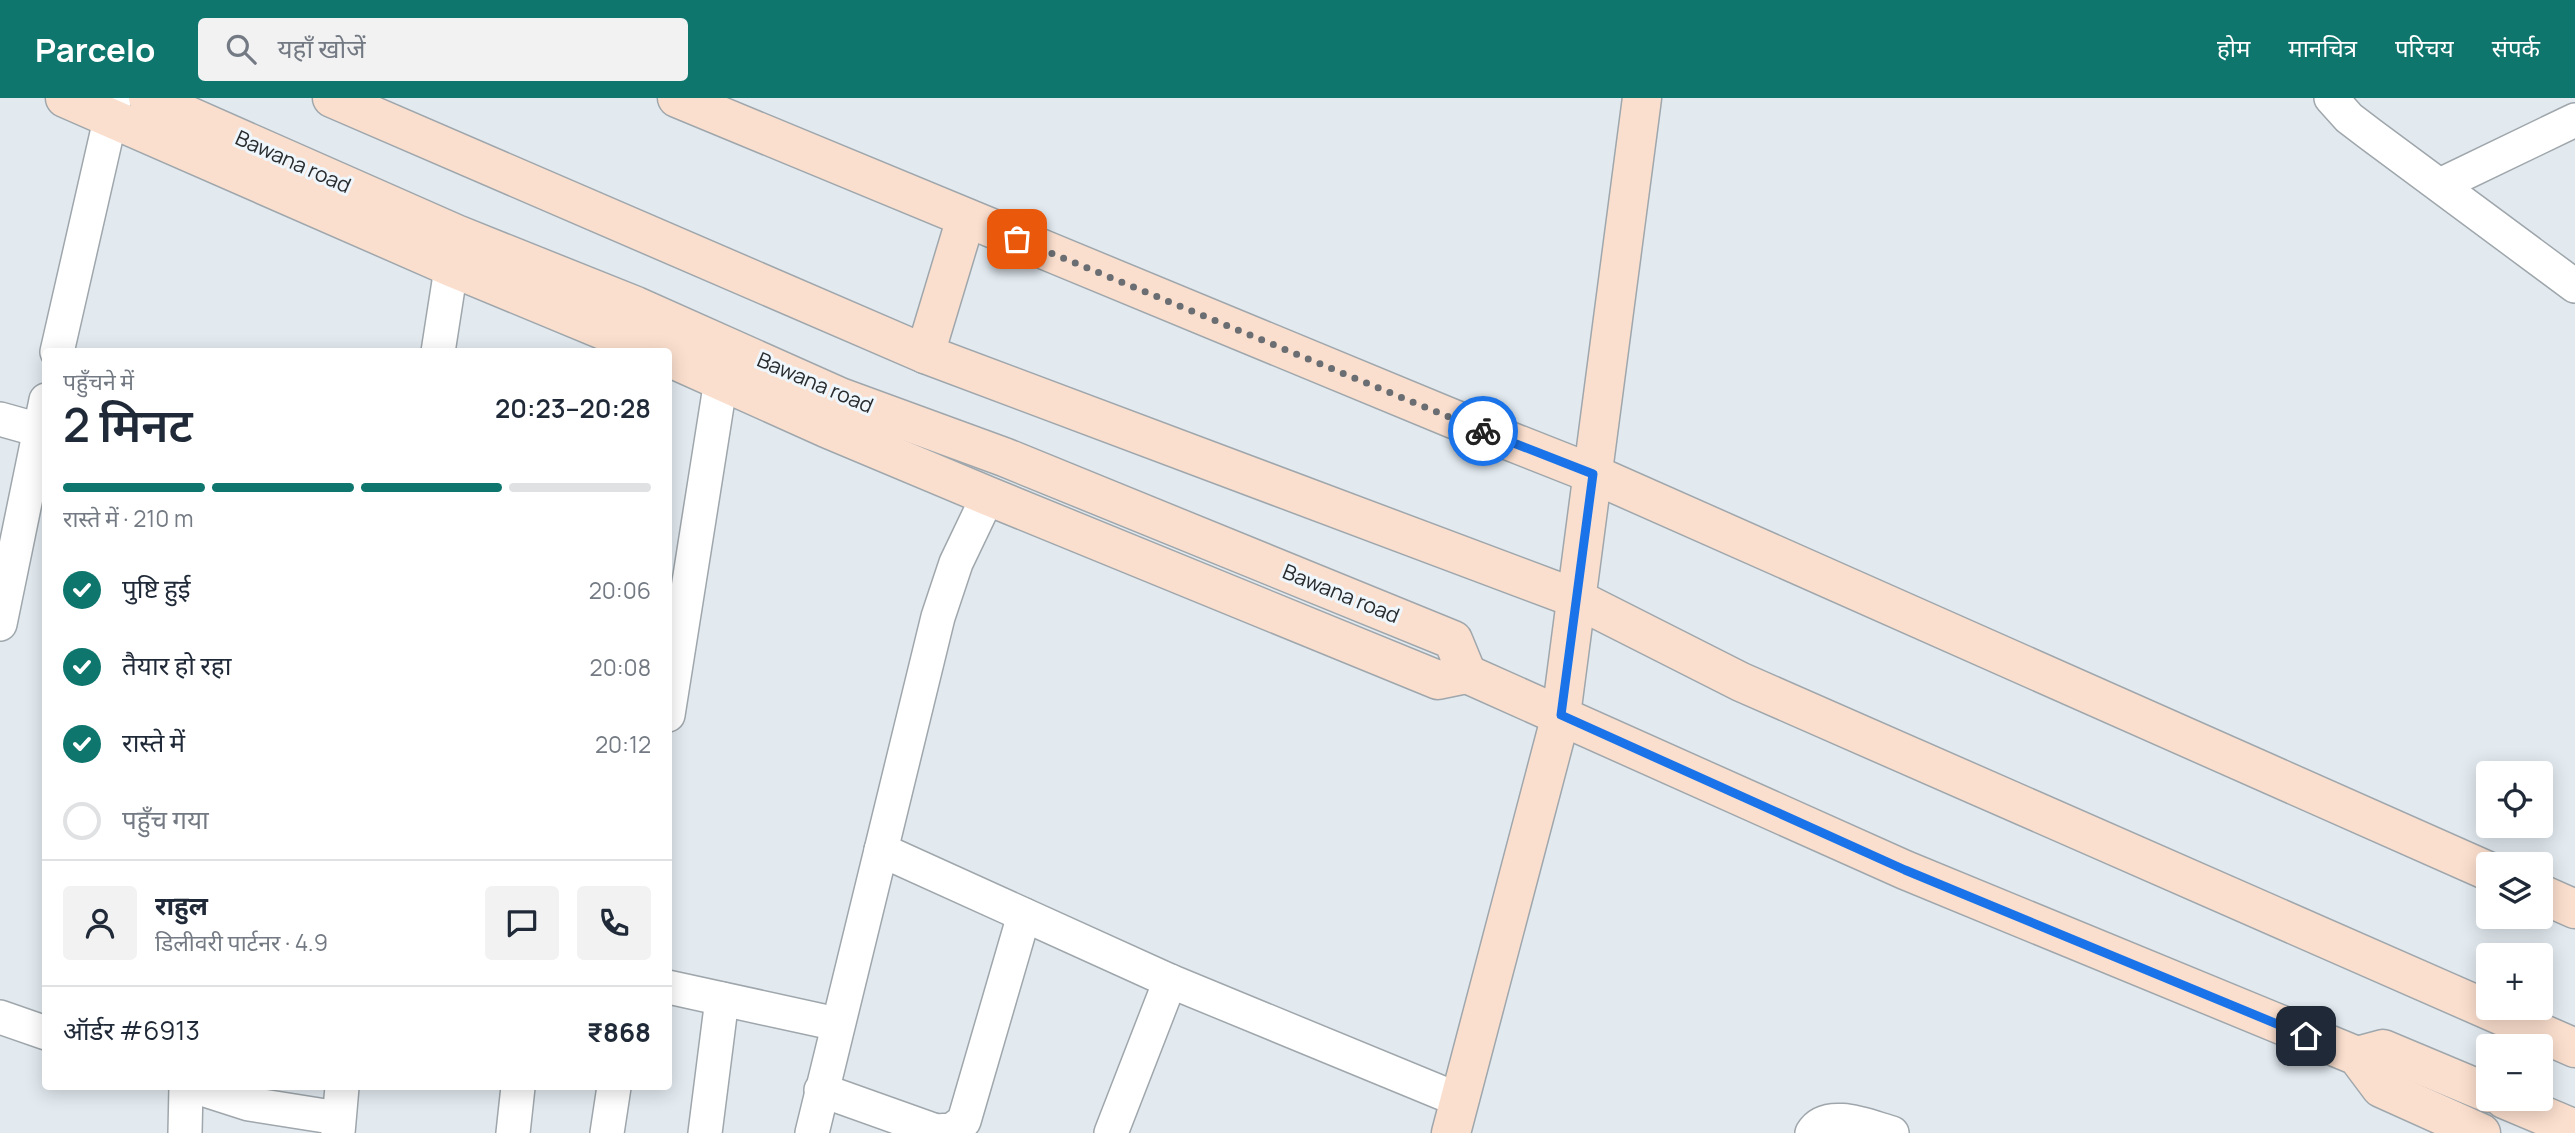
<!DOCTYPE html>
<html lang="hi">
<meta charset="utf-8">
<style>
:root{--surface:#fff;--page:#f2f2f3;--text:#1f2937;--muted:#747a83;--line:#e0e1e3;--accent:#0f766e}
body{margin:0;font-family:Manrope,"Noto Sans Devanagari",sans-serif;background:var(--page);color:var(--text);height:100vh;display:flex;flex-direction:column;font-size:26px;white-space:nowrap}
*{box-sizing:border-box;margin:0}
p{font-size:23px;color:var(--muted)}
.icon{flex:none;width:38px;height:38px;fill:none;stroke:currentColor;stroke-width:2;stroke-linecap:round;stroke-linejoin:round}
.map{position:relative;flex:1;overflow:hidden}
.sheet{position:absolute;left:42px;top:250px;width:630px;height:742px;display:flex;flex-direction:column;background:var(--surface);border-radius:7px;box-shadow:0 4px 18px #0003}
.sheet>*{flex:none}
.tools{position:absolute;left:2476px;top:663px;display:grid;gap:14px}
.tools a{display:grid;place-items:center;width:77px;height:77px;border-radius:7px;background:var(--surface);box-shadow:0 4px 18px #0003;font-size:35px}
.pin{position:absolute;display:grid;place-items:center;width:60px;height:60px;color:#fff;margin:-30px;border-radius:14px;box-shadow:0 4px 10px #0006}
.courier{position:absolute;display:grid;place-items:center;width:70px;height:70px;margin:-35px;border:5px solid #1a73e8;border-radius:50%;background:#fff;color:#222;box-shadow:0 2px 9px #0007}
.overview em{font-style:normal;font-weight:600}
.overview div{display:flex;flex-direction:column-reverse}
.overview{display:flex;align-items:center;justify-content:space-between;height:119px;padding:0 21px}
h1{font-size:46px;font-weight:600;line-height:52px}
.bar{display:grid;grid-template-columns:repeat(4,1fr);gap:10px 7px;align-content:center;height:84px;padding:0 21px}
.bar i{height:9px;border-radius:5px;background:var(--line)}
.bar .on{background:var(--accent)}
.bar p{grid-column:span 4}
.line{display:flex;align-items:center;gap:18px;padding:0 21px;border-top:2px solid var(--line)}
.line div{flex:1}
.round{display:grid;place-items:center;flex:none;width:74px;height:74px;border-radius:7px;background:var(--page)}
ol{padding:0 21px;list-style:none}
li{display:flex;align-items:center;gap:21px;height:77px}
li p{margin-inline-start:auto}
li .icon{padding:7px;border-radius:50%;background:var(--accent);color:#fff;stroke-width:4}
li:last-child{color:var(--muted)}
li i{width:38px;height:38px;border:4px solid var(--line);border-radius:50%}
header{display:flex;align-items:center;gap:42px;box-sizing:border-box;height:98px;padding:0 35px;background:var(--accent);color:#fff}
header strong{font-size:33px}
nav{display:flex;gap:38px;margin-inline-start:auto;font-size:24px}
.search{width:490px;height:63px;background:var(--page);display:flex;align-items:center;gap:18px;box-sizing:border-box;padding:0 24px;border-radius:7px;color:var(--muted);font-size:26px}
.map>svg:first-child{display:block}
</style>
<header>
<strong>Parcelo</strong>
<div class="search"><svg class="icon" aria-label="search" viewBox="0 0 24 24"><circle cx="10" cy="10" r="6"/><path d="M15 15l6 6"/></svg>यहाँ खोजें</div>
<nav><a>होम</a><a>मानचित्र</a><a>परिचय</a><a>संपर्क</a></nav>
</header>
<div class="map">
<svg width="2575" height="1035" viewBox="0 0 2575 1035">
<rect width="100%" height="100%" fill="#e2eaf0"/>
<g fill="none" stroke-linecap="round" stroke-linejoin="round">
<defs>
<g id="street">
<polyline points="2331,0 2349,20 2370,36 2575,188"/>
<polyline points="2440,87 2575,22"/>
<polyline points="57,254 115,0"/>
<polyline points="438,254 455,145"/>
<polyline points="0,321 39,332"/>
<polyline points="0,526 46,302"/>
<polyline points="668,617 721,282"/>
<polyline points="881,752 1170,883 1459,1002"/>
<polyline points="668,889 837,926"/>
<polyline points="0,919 46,935"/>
<polyline points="196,989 249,1006 338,1020"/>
<polyline points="821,992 936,1033 952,1032 964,1023 1024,817"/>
<polyline points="185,1035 186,989"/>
<polyline points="338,1035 342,989"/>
<polyline points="513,1035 518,989"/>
<polyline points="607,1035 614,989"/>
<polyline points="705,1035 722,901"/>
<polyline points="812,1035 938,519 956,465 988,398"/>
<polyline points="1111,1035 1170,883"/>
<path d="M1812,1035C1827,1010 1870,1029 1892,1035"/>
</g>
<g id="secondary">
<polyline points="65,0 451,169 656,254"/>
<polyline points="148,0 456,136 636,208 840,299 1004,359 1453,542 1467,576"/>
<polyline points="332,0 925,256 1575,500 1741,584 2575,950"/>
<polyline points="677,0 1451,320 1593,376 2488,773"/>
<polyline points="925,256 966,120"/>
<polyline points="668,259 826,330 988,398 1438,582 1467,576 1905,772 2357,958 2381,990 2481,1035"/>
<polyline points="2541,796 2575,811"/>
<polyline points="2357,958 2383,951 2488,995"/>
<polyline points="2504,1001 2575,1031"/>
<polyline points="1451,1035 1561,617 1642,0"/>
</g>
</defs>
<!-- street casing -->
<use href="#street" stroke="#9fa7ac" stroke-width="36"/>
<!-- secondary casing -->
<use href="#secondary" stroke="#9fa7ac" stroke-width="41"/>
<!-- street -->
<use href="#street" stroke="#fff" stroke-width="33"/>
<!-- secondary -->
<use href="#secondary" stroke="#fbdfce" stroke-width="38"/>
</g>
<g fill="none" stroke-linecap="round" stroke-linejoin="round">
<!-- done -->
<polyline stroke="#6a6e72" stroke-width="7" stroke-dasharray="0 12.6" points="1017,141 1483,333"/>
<!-- route -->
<polyline stroke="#1a73e8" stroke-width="9" points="1483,333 1593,376 1561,617 1905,772 2306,938"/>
</g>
<g text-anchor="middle" stroke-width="6" stroke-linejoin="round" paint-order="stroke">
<!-- street labels -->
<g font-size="21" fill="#292c2e" stroke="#eff7fd">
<text transform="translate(293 64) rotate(24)" y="7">Bawana road</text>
<text transform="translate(815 285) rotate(23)" y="7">Bawana road</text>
<text transform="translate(1341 496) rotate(22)" y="7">Bawana road</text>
</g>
</g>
</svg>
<div class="tools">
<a><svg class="icon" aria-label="locate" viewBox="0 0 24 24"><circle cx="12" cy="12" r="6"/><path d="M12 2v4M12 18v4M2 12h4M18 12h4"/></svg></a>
<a><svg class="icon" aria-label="layers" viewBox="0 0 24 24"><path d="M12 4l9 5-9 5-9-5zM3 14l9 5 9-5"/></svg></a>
<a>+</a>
<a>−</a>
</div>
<div class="pin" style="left:1017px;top:141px;background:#ea580c"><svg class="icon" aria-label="bag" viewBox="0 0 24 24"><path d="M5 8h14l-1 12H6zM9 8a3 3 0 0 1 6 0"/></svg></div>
<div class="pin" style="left:2306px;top:938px;background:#1f2937"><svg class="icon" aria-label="home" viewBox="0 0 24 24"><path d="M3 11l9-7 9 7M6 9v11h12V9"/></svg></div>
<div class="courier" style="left:1483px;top:333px"><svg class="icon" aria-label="bike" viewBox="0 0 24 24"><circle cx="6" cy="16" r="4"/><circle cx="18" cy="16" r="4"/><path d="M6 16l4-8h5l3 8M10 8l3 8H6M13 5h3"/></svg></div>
<section class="sheet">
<div class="overview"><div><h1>2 मिनट</h1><p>पहुँचने में</p></div><em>20:23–20:28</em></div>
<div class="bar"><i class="on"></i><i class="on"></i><i class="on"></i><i></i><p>रास्ते में · 210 m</p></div>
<ol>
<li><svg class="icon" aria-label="check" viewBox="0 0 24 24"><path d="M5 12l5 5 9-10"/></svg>पुष्टि हुई<p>20:06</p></li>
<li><svg class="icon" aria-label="check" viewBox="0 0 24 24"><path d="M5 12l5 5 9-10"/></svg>तैयार हो रहा<p>20:08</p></li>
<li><svg class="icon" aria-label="check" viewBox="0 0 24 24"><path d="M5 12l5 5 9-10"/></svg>रास्ते में<p>20:12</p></li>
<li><i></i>पहुँच गया</li>
</ol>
<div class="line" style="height:126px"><a class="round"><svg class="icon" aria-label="person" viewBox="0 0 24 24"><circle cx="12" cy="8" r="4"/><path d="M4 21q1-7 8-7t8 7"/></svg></a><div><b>राहुल</b><p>डिलीवरी पार्टनर · 4.9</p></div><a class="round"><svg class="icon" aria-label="chat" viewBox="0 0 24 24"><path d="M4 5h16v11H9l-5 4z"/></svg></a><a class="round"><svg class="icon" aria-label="phone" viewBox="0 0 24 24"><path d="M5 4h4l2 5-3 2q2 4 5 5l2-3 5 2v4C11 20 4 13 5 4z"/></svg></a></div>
<div class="line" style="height:91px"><div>ऑर्डर #6913</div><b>₹868</b></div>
</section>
</div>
